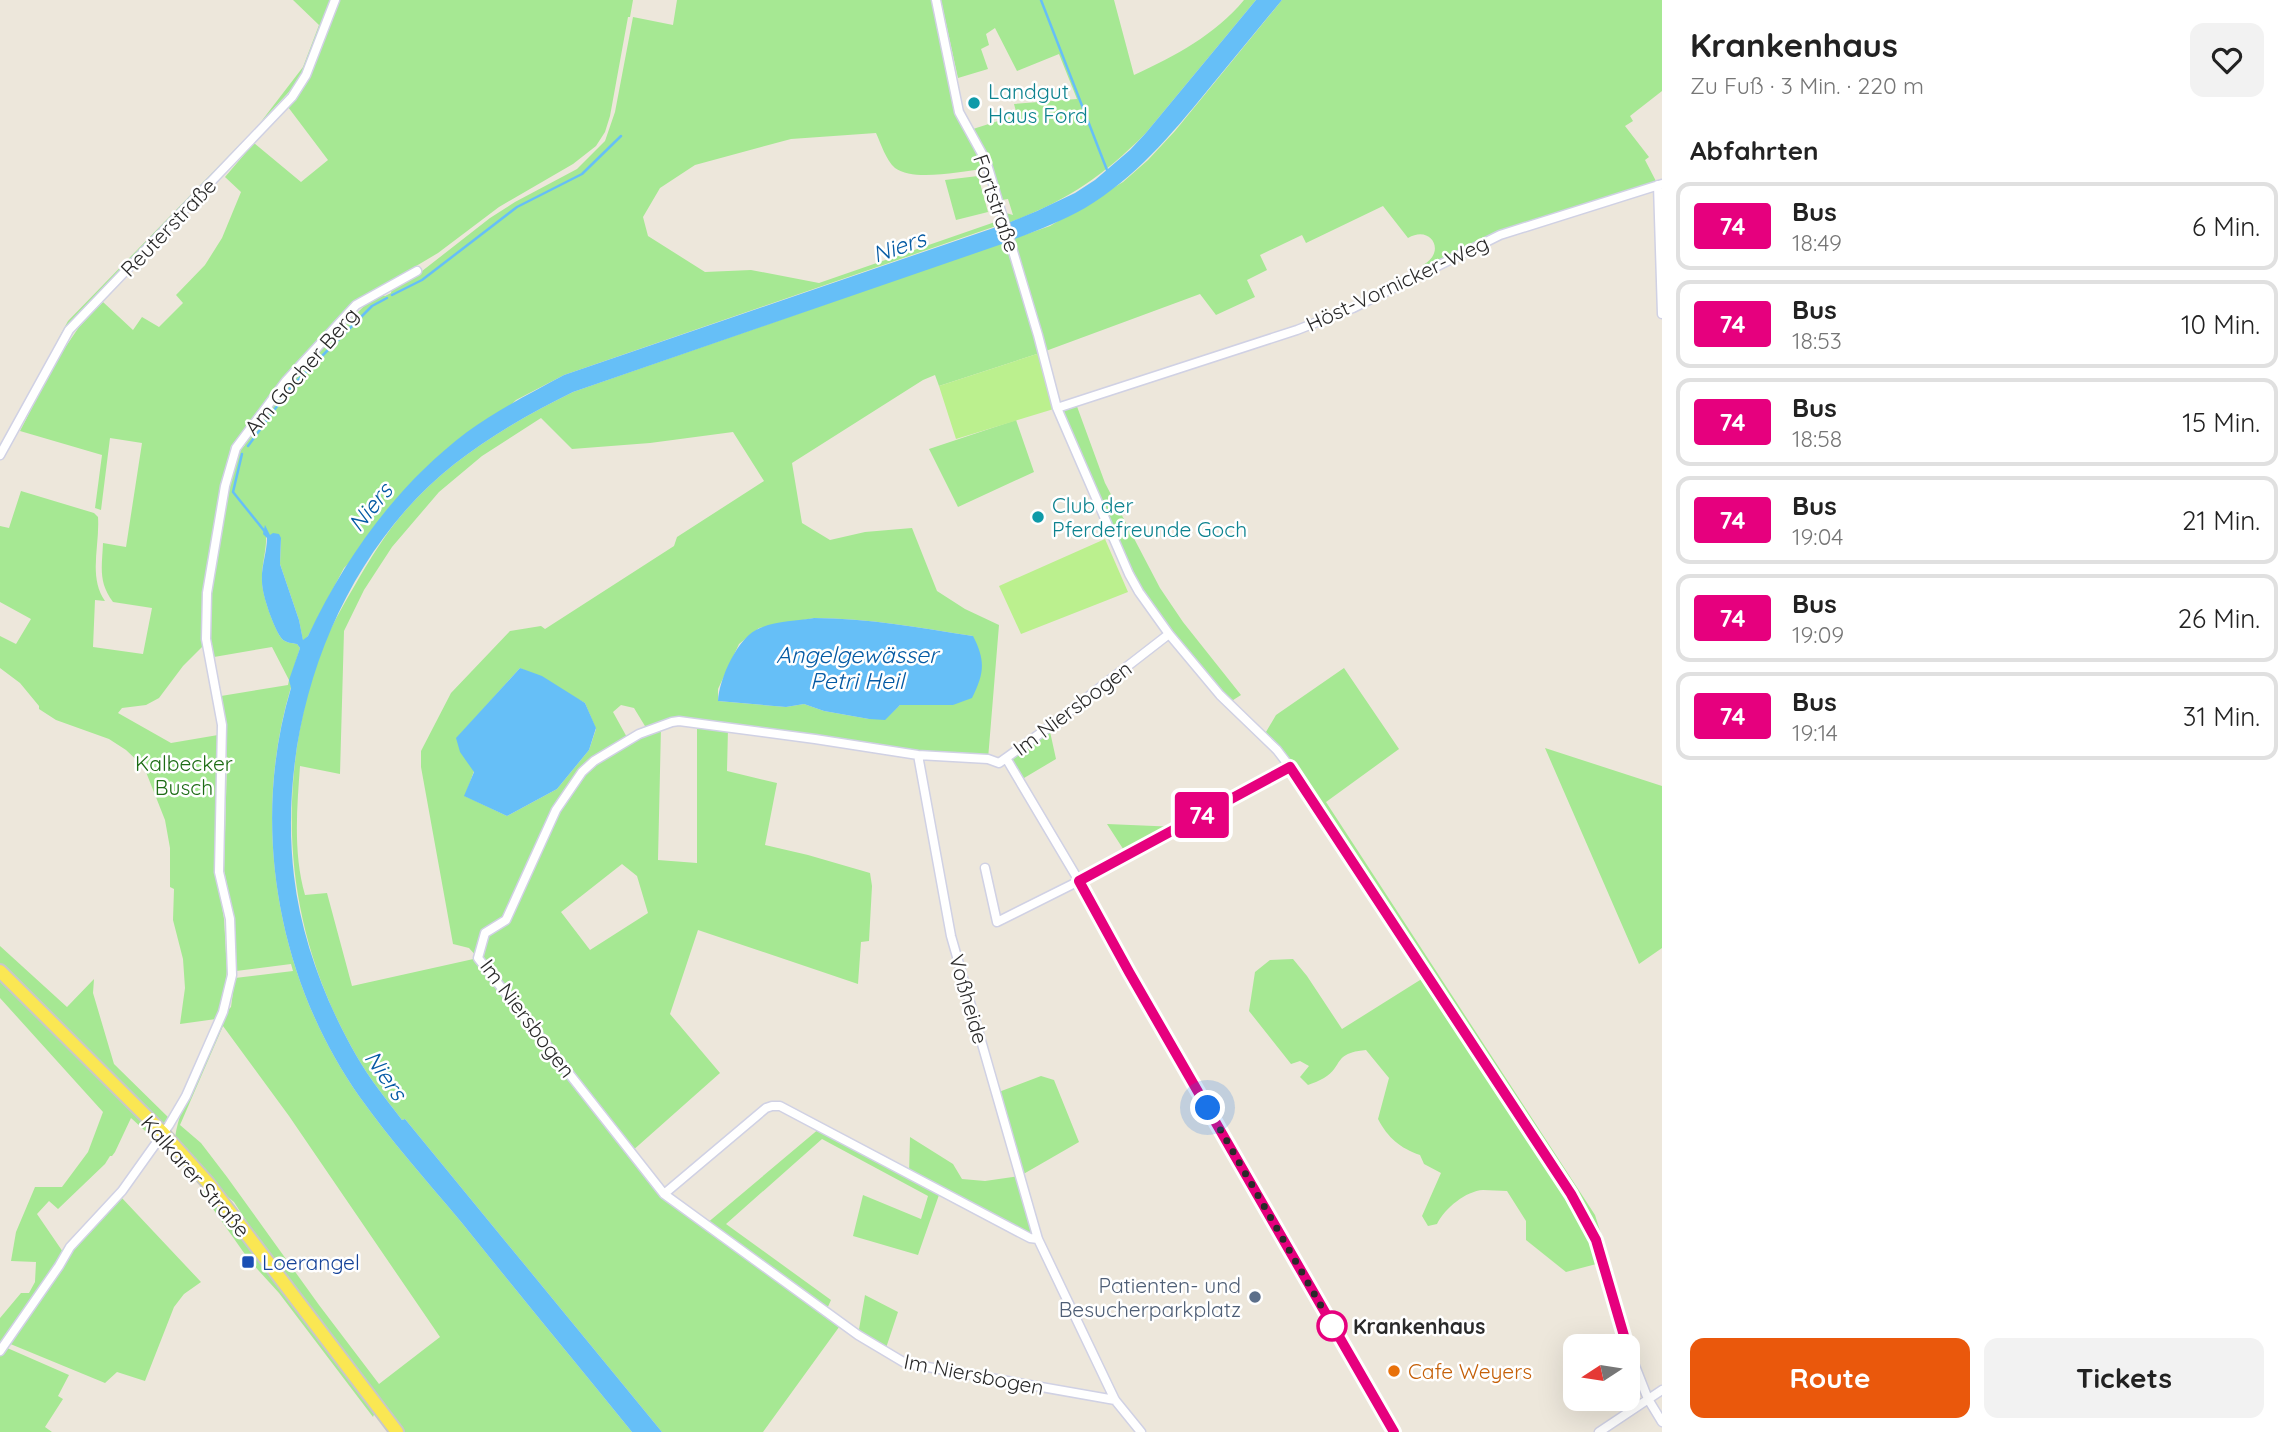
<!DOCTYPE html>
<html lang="de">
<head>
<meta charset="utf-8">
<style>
	:root { --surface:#fff; --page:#f2f2f2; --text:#222; --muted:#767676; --line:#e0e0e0; --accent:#ea580c }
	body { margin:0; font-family:Quicksand,sans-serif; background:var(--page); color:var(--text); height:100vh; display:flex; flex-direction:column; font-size:26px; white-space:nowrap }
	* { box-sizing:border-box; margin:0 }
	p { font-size:23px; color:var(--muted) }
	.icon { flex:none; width:38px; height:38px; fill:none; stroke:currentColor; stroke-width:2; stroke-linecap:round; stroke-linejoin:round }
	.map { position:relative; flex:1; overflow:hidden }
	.drawer { display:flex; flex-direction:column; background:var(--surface); width:630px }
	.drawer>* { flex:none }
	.badge { padding:0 14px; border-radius:5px; font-size:24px; line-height:46px }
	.needle { width:46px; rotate:258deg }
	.buttons { position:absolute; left:1563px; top:1334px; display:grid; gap:14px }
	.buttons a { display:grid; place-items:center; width:77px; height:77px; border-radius:14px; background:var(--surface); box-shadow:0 7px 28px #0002; font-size:35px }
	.you { position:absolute; width:35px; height:35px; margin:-18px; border:5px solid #fff; border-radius:50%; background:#1a73e8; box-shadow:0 0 0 10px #1a73e833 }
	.map>.badge { position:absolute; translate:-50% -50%; box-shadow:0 0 0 4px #fff }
	h2 { padding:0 28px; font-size:26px; line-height:63px }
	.round { display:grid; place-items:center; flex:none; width:74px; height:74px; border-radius:14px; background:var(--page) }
	.head { display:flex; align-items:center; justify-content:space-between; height:119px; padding:0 28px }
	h1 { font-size:33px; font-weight:700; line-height:52px }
	.cta { display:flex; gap:14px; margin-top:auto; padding:14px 28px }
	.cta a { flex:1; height:80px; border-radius:14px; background:var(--accent); color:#fff; font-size:28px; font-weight:700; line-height:80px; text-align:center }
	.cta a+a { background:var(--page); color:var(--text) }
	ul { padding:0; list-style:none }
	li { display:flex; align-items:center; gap:21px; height:88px; margin:0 14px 10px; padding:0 14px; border:4px solid var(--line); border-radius:14px }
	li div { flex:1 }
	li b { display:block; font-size:26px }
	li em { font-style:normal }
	li .badge { min-width:77px; font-weight:700; text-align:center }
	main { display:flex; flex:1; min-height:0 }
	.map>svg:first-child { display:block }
	.green { fill:#a6e893; fill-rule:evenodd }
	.pitch { fill:#bbf08e }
	.water { fill:#66bff7 }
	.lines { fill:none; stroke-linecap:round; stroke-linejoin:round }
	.stream { stroke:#66bff7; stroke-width:2.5 }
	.street-casing { stroke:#d0d1e4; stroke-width:11 }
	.primary-casing { stroke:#c8c8c8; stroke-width:16 }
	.street { stroke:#fff; stroke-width:8 }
	.primary { stroke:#fae753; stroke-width:12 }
	.line-casing { stroke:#fff; stroke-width:16 }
	.line { stroke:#e6007e; stroke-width:10 }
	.walk { stroke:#2a2a2a; stroke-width:7; stroke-dasharray:0 12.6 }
	.culture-dot { fill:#0f9aa8; stroke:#fff; stroke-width:2.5 }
	.transit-dot { fill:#1a4fb4; stroke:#fff; stroke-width:2.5 }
	.service-dot { fill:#5c6f8a; stroke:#fff; stroke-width:2.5 }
	.stop-dot { fill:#fff; stroke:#e6007e; stroke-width:3.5 }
	.food-dot { fill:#e8710a; stroke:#fff; stroke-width:2.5 }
	.labels { text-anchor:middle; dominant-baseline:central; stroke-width:5; stroke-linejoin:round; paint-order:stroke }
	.culture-label { font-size:21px; fill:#0d838f; stroke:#fff; text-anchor:start }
	.street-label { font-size:21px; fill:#2a2a2a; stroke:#fff }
	.park-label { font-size:21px; fill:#1d6c15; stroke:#fff }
	.transit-label { font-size:21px; fill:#164399; stroke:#fff; text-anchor:start }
	.service-label { font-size:21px; fill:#4e5e75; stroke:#fff; text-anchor:end }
	.stop-label { font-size:21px; font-weight:bold; fill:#2a2a2a; stroke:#fff; text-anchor:start }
	.food-label { font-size:21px; fill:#c56008; stroke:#fff; text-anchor:start }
	.water-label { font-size:23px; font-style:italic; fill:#045aa4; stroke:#fff }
</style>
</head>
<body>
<main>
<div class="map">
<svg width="1662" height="1432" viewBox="0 0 1662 1432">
	<rect width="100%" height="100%" fill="#ede7db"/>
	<!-- green -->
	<path class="green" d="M 293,0 L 332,0 L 300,80 L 260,123 L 303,67 L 319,25 Z
		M 340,0 L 633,0 L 630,17 L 628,17 L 610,116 L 605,132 L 596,146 L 573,164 L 499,207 L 438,253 L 354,303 L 284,380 L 231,446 L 221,490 L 203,595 L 202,636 L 204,645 L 183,666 L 159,698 L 146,705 L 122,708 L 118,713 L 171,743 L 218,735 L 216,871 L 224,919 L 227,971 L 222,1005 L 216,1019 L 180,1024 L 185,988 L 183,959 L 173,920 L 174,889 L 170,887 L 170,848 L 165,820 L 144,767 L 126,750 L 109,739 L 56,720 L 39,709 L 39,706 L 20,683 L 0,668 L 0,636 L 16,644 L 31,619 L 0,602 L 0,526 L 9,528 L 21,491 L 94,513 L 98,517 C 100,545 88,577 105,601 L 95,600 L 93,647 L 143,654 L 152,608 L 113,602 C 98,582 102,567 103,543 L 126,547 L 142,443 L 110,438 L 101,510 L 95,508 L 102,455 L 20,431 L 56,361 L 79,327 L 103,302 L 133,330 L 142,317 L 159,327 L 183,303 L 176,295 L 205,265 L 222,238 L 241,192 L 225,177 L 254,143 L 301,182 L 328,160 L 288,107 C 314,76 325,37 340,0 Z
		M 677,0 L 932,0 L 959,120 L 984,169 C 961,171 914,182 895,168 C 886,160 881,144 876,133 L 791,139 L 695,165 L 660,188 L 643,217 L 648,236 L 705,272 L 751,270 L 819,283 L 995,222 L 998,215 L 1002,224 L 564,375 L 516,400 L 344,568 L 308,636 L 303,641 L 299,620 L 280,564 L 281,538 L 270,536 L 265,527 C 269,546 261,562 262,582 C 262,594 274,629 282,639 C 286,643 292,643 297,644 L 300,648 L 290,680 L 291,687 C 250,824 277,979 359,1096 C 390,1140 427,1181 462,1223 C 518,1293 575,1362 632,1432 L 403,1432 L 258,1239 L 234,1202 L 220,1190 L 175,1138 C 181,1098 208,1050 225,1013 L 231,1007 L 235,978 L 293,971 L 291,964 L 236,971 L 234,919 L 224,870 L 227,762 L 226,731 L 221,696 L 288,685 L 289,680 L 272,647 L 214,657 L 210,636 L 210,590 L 227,491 L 237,453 L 245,445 L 244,441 L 288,383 L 369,301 L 379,294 L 385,296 L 391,293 L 392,286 L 417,275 L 490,218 L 515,202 L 577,169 L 605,141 L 615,112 L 633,17 L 673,25 ZM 223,1026 L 289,1116 L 440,1337 L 379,1384 L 319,1305 L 227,1177 L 201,1143 L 180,1125 Z
		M 941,0 L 1114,0 L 1134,75 C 1175,56 1215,35 1244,0 L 1256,0 L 1145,134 C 1101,178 1066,201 1008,223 L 1006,213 L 1013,215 L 1008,199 L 1002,200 L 993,170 L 973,129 L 1017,115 L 1014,104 L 1077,99 L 1059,54 L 1017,71 L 995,28 L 986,34 L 989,45 L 981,49 L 988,69 L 958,78 Z
		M 1282,0 L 1662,0 L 1662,91 L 1630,116 L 1633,121 L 1625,126 L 1649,157 L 1645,160 L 1658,185 L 1500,235 L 1427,271 L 1423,265 C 1447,252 1431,224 1408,238 L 1383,206 L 1306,243 L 1302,235 L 1260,255 L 1267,270 L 1247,280 L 1255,297 L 1216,315 L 1200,294 L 1043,352 L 939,386 L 935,375 L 923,380 L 792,463 L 802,523 L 830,540 L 865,532 L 912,528 L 937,591 L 965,609 L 999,625 L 988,759 L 918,755 L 728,728 L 727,771 L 777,783 L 765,845 L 808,855 L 870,873 L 872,886 L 869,941 L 861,942 L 858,984 L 698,930 L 670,1014 L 720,1073 L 631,1152 L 664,1194 L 706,1224 L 820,1128 L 909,1174 L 910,1137 L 953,1164 L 962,1179 L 985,1181 L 1020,1176 L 996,1093 L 1041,1076 L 1054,1080 L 1079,1142 L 1020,1176 L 1038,1239 L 940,1192 L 918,1255 L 853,1236 L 863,1195 L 921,1219 L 928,1196 L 822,1139 L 726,1224 L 831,1300 L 826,1311 L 842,1323 L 763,1432 L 662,1432 L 405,1119 L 402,1120 C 386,1099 369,1078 356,1055 C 285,932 274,796 317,661 C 326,635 341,609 355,585 C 370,559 385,534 405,511 C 450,459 512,422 573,392 L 1050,226 L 1123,182 L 1148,160 L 1175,131 ZM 541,418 L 572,449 L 650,443 L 733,432 L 764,481 L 677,537 L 674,546 L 545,629 L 541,626 L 510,631 L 451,693 L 421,751 L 421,767 L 453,944 L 469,948 L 478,958 L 352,986 L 327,893 L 305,895 C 293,853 297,808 300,766 L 340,774 L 344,631 L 364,590 L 392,547 L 439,492 L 482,456 ZM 814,618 C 868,618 920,628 973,636 L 953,705 L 900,705 L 885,719 L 869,719 L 824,711 L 804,704 L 786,707 L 718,701 L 718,689 L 739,644 L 759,628 ZM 520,668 L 585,703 L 596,729 L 589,750 L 557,789 L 507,816 L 465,796 L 474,771 L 457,738 ZM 621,705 L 634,708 L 648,731 L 629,741 L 613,712 ZM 679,721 L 697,724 L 697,863 L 658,860 L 661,727 ZM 622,864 L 637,876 L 648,913 L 590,950 L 561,912 Z
		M 245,139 L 229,160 L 73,321 L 57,341 L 68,321 Z
		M 978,176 L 988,212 L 956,220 L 945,180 Z
		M 1075,401 L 1105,483 L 1160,588 L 1183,622 L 1241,695 L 1227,704 L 1139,592 L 1057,408 Z
		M 1016,420 L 1034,472 L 958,507 L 929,449 Z
		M 1344,668 L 1399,749 L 1326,802 L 1595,1215 L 1609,1259 L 1604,1262 L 1566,1272 L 1526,1240 L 1526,1221 L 1507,1191 C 1499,1191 1491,1190 1483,1190 C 1466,1191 1445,1208 1437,1224 L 1428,1226 L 1422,1216 L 1441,1173 L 1424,1164 L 1420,1155 C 1400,1148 1388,1138 1378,1119 L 1389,1078 L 1366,1050 C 1332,1053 1344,1066 1324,1078 C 1319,1081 1313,1083 1308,1085 L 1300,1077 L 1309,1066 L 1300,1061 L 1291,1064 L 1249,1011 L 1255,972 L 1270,960 L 1293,959 L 1307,976 L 1342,1029 L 1428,975 L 1312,798 L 1263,737 L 1276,715 Z
		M 1049,727 L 1056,759 L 1019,781 L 1006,758 Z
		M 1545,748 L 1662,786 L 1662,948 L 1639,964 Z
		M 1107,824 L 1178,827 L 1127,855 Z
		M 0,946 L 67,1007 L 94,979 L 93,993 L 114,1064 L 171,1120 L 162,1125 L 0,964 Z
		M 0,978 L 155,1132 L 156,1135 L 154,1139 L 131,1118 L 115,1152 L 112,1156 L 110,1156 L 105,1164 L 58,1209 L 49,1201 L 37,1214 L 63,1252 L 57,1264 L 2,1344 L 0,1343 L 0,1318 L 21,1293 L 29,1293 L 35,1282 L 36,1262 L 11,1261 L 16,1232 L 35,1187 L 62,1187 L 88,1152 L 103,1112 L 0,998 Z
		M 162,1142 L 167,1144 C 190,1170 214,1195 233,1223 C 246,1243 255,1258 272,1275 L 375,1412 L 373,1417 L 279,1293 L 249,1260 L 206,1199 L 203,1194 L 204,1190 Z
		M 121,1197 L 201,1282 L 184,1294 L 174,1307 L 145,1381 L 117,1372 L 105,1383 L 8,1343 L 73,1247 Z
		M 865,1295 L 898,1312 L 885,1351 L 858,1335 Z
		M 5,1347 L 69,1375 L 58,1396 L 63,1399 L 45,1427 L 52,1432 L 0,1432 L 0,1354 Z"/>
	<!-- pitch -->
	<path class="pitch" d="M 1043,352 L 1057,408 L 956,439 L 939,386 Z
		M 1105,539 L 1128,592 L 1021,634 L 999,586 Z"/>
	<!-- water -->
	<path class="water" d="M 1256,0 L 1282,0 C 1257,30 1232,61 1207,91 C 1171,135 1135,178 1085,208 C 1059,223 1030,233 1002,244 L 573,392 C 512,422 450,459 405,511 C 320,608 279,748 294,876 C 301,937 325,1001 356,1055 C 369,1078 386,1099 402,1120 L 405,1119 L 662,1432 L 632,1432 C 575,1362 518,1293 462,1223 C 427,1181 390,1140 359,1096 C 277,979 250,824 291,688 L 289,680 L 300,648 L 297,644 C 292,643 286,643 282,639 C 274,629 262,595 262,582 C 261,566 267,553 267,538 L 263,534 L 265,525 L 270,535 L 273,533 L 279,534 L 281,538 L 280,564 L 299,620 L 303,640 L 308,636 C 346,556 396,486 467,432 C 497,410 531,393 564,375 L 1008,223 L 1037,211 L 1075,193 L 1095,180 L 1130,150 L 1145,134 Z
		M 814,618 C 868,618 920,628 973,636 C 986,661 984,674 972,698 L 953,705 L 900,705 L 885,720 L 869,719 L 824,711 L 804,704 L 786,707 L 718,701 C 719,679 738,636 760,628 C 776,621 797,621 814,618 Z
		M 520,668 L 542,676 L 585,703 L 596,728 L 589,750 L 557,789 L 507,816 L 464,796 L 474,772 L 460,752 L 456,738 Z"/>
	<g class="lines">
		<!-- stream -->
		<path class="stream" d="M 1041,0 L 1107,170
			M 392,295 L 422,280 L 517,207 L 582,174 L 621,136
			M 248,446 L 291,387 L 372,306 L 387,298
			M 242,454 L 233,492 L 266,533"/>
		<defs>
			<path id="street" d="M 936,0 L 959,112 L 986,161 L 1038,335 L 1057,408 L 1129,574 L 1139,592 L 1169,634 L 1220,695 L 1277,750 L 1290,767 L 1571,1194 L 1596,1240 L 1627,1346
				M 1658,185 L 1662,314
				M 1057,408 L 1297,330 L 1353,308 L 1500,235 L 1662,184
				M 0,455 L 69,330 L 292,97 L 306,75 L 335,0
				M 918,755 L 951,936 L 1038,1239 L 1115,1400 L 1141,1432
				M 1006,758 L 1079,881 L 1116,950 L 1394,1432
				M 985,868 L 997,922 L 1079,881 L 1290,767
				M 664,1194 L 766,1108 L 772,1106 L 780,1106 L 1030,1238 L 1038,1239
				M 1628,1348 L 1648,1399 L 1662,1422
				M 0,1351 L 59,1266 L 70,1247 L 122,1191 L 169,1125 L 186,1096 L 223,1012 L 232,975 L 230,919 L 219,872 L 222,725 L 206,639 L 207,593 L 225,486 L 236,448 L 286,381 L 356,305 L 417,271
				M 1115,1400 L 905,1363 L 858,1335 L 664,1194 L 478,958 L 485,933 L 506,920 L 556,810 L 582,772 L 594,761 L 639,734 L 672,722 L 679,721 L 815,739 L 918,755 L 988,759 L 999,763 L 1049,727 L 1169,634
				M 1599,1432 L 1662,1390"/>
			<path id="primary" d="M 0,971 L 163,1133 L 208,1183 L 397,1432"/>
		</defs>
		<!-- street casing -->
		<use href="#street" class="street-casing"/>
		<!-- primary casing -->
		<use href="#primary" class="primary-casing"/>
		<!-- street -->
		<use href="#street" class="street"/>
		<!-- primary -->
		<use href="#primary" class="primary"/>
	</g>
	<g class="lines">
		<defs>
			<path id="line" d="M 1394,1432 L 1129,972 L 1079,881 L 1290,767 L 1571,1194 L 1596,1240 L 1627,1346"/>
		</defs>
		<!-- line casing -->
		<use href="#line" class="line-casing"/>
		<!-- line -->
		<use href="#line" class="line"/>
		<!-- walk -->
		<path class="walk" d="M 1208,1108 L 1336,1332 L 1332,1326"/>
	</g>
	<!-- markers -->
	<g class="culture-dot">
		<circle cx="974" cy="103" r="7"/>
		<circle cx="1038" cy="517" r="7"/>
	</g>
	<rect class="transit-dot" x="241" y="1255" width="14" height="14" rx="3.5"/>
	<circle class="service-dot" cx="1255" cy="1297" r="7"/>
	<circle class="stop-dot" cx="1332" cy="1326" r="14"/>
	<circle class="food-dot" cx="1394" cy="1371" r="7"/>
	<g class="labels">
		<!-- culture labels -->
		<g class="culture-label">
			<text x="988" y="91">Landgut<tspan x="988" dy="24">Haus Ford</tspan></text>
			<text x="1052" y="505">Club der<tspan x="1052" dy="24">Pferdefreunde Goch</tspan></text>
		</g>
		<!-- street labels -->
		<g class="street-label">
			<text transform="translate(997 203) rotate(71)">Fortstraße</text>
			<text transform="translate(168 227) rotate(-46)">Reuterstraße</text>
			<text transform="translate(1397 283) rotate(-25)">Höst-Vornicker-Weg</text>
			<text transform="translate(301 371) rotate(-49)">Am Gocher Berg</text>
			<text transform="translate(1072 708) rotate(-37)">Im Niersbogen</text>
			<text transform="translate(969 999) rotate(74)">Voßheide</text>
			<text transform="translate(528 1018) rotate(53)">Im Niersbogen</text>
			<text transform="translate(196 1176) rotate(49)">Kalkarer Straße</text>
			<text transform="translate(974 1374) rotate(11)">Im Niersbogen</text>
		</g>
		<!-- park labels -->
		<g class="park-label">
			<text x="184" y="763">Kalbecker<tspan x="184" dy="24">Busch</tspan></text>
		</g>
		<!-- transit labels -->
		<g class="transit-label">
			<text x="262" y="1262">Loerangel</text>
		</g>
		<!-- service labels -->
		<g class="service-label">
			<text x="1241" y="1285">Patienten- und<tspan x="1241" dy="24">Besucherparkplatz</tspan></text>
		</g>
		<!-- stop labels -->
		<g class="stop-label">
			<text x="1353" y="1326">Krankenhaus</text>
		</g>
		<!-- food labels -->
		<g class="food-label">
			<text x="1408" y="1371">Cafe Weyers</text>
		</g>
		<!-- water labels -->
		<g class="water-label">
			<text transform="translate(899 246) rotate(-19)">Niers</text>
			<text transform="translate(370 507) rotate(-51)">Niers</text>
			<text x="857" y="654">Angelgewässer<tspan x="857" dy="26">Petri Heil</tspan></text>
			<text transform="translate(386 1075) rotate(55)">Niers</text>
		</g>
	</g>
</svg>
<div class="buttons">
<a><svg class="needle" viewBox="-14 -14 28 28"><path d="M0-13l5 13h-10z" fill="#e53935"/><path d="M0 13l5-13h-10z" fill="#767676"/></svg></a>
</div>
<div class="you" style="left:1208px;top:1108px"></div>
<b class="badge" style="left:1202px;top:815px;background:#e6007e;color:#fff">74</b>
</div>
<section class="drawer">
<div class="head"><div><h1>Krankenhaus</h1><p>Zu Fuß · 3 Min. · 220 m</p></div><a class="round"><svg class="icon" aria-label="heart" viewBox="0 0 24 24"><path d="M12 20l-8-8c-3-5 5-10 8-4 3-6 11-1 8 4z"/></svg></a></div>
<h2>Abfahrten</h2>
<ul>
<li><span class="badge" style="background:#e6007e;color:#fff">74</span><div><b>Bus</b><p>18:49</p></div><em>6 Min.</em></li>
<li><span class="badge" style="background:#e6007e;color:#fff">74</span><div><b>Bus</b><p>18:53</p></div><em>10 Min.</em></li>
<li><span class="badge" style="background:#e6007e;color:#fff">74</span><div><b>Bus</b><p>18:58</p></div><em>15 Min.</em></li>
<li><span class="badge" style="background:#e6007e;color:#fff">74</span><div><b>Bus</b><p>19:04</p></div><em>21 Min.</em></li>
<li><span class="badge" style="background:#e6007e;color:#fff">74</span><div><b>Bus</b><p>19:09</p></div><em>26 Min.</em></li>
<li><span class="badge" style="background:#e6007e;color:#fff">74</span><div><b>Bus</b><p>19:14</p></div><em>31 Min.</em></li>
</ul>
<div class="cta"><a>Route</a><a>Tickets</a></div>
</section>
</main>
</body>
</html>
